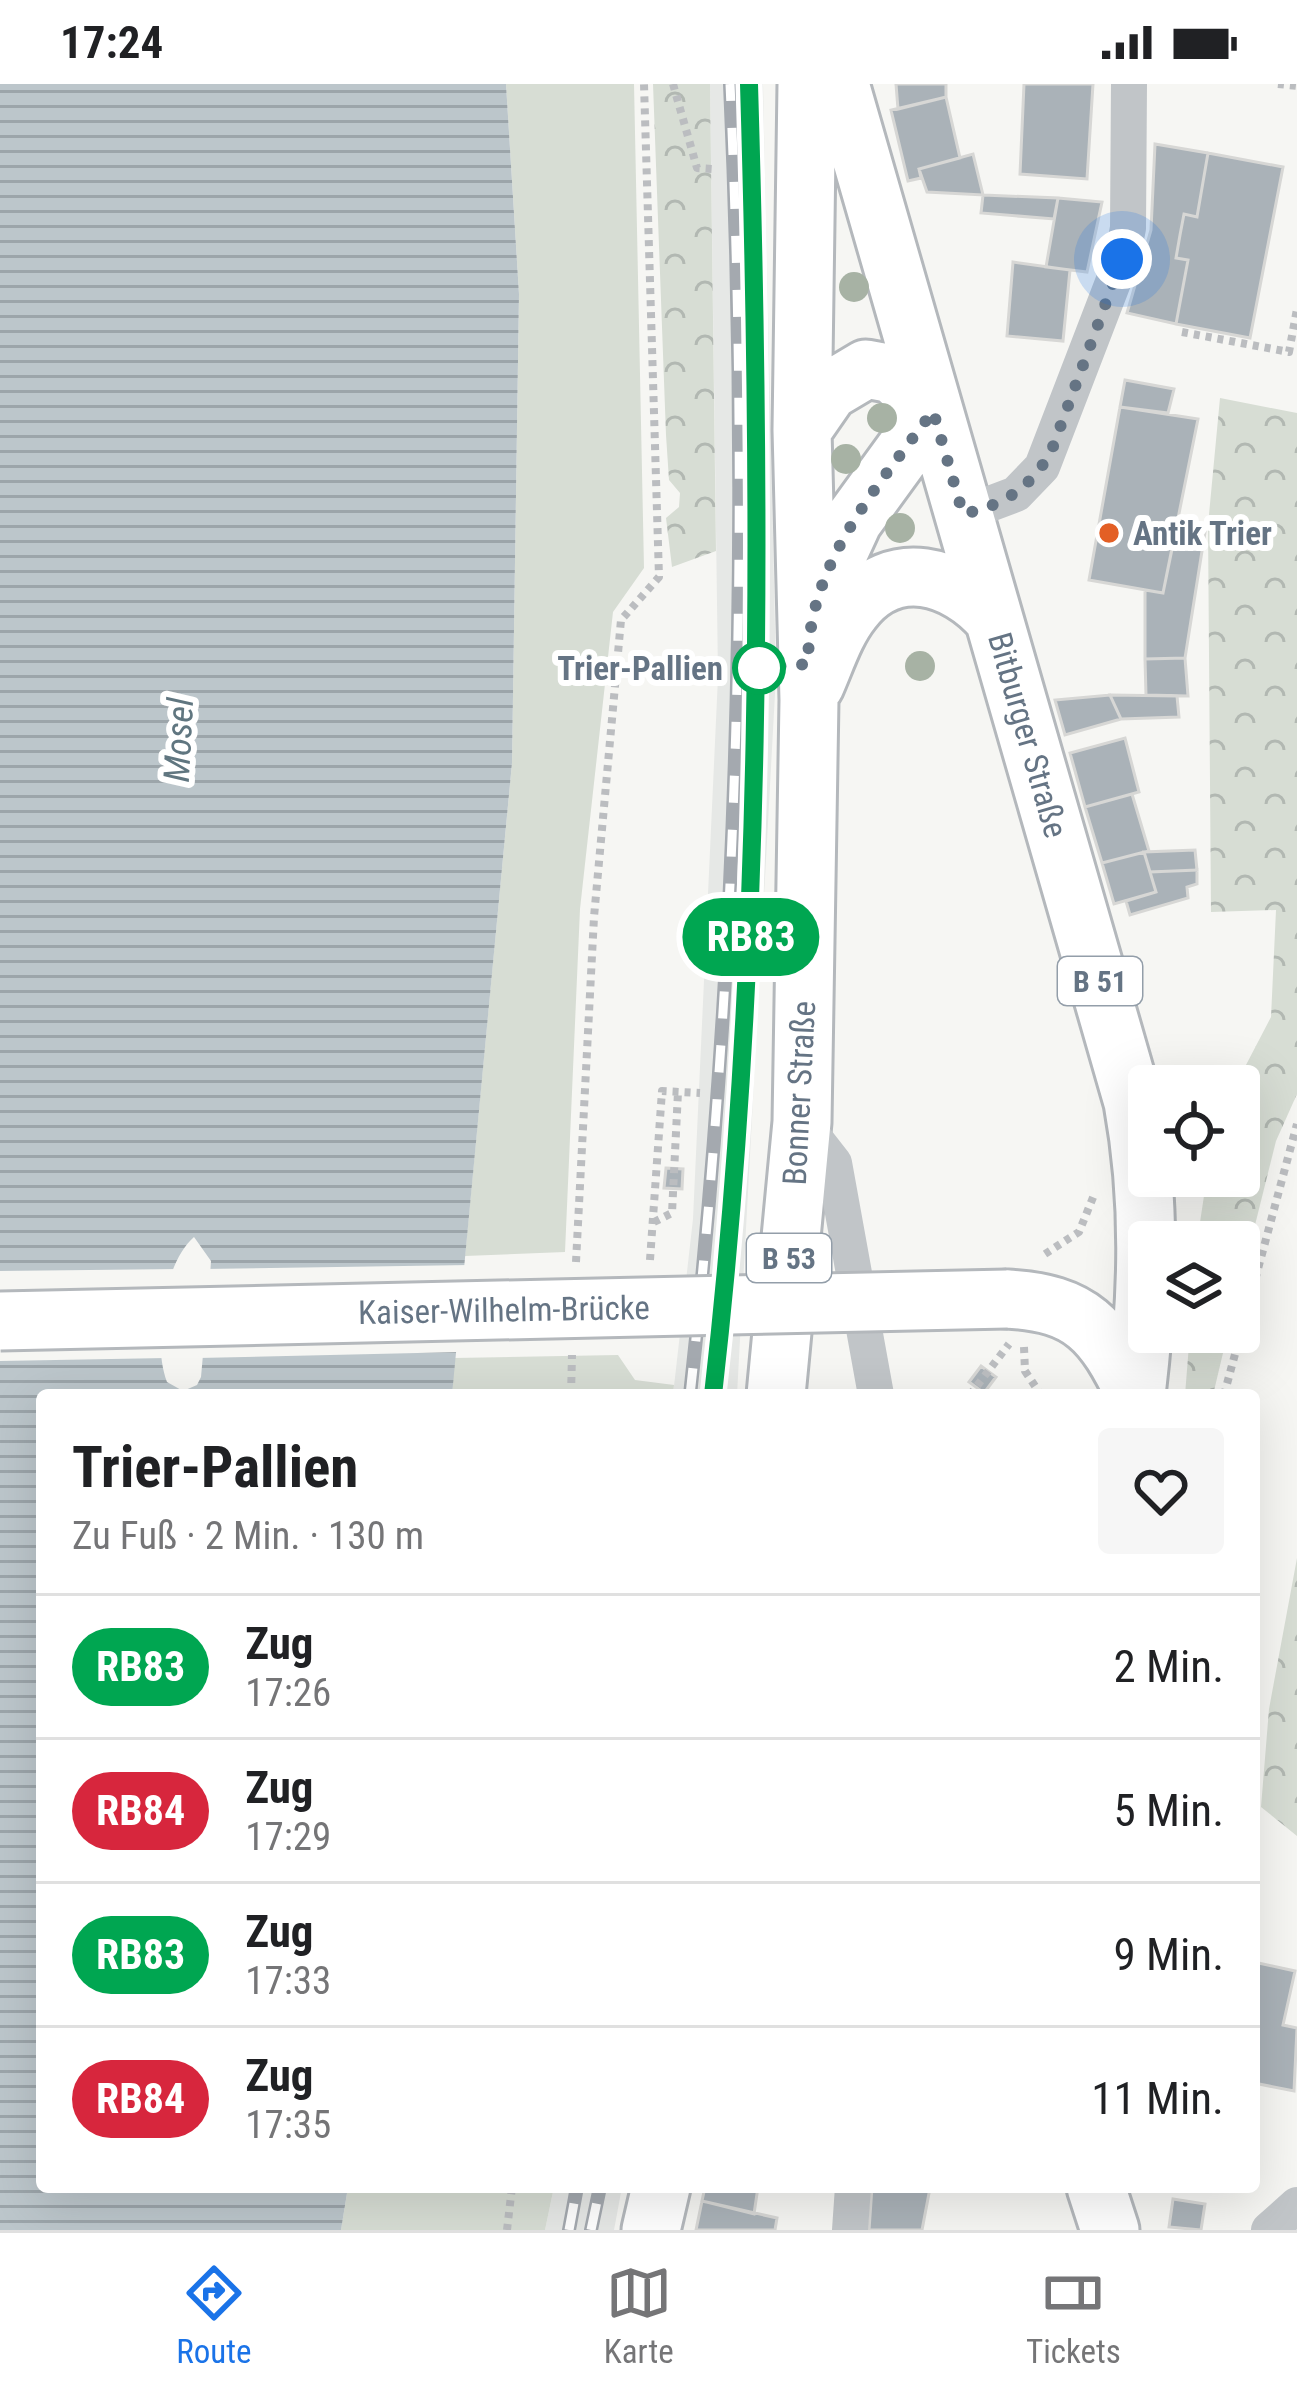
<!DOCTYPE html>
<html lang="de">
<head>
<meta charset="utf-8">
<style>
	:root { --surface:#fff; --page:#f6f6f6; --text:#202124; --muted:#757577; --line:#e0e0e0; --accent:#1a73e8 }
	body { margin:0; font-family:"Roboto Condensed",sans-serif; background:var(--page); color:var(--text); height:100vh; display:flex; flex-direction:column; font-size:45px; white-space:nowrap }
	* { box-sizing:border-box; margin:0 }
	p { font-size:39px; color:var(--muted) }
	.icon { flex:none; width:66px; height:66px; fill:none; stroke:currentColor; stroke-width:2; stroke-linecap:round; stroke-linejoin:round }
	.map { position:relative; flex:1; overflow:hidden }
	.sheet { position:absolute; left:36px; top:1305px; width:1224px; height:804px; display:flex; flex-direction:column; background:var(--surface); border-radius:12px; box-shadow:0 12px 48px #0002 }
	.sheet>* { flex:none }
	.badge { padding:0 24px; border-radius:39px; font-size:42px; line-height:78px }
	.fabs { position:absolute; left:1128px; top:981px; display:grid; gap:24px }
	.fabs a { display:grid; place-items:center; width:132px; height:132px; border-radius:12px; background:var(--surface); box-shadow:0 12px 48px #0002; font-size:60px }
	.you { position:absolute; width:60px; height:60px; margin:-30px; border:9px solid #fff; border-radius:50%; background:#1a73e8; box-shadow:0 0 0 18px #1a73e833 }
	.map>.badge { position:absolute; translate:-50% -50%; box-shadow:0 0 0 6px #fff }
	.round { display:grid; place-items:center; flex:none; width:126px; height:126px; border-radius:12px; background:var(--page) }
	.headline { display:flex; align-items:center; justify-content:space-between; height:204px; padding:0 36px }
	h1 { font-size:57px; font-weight:700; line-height:90px }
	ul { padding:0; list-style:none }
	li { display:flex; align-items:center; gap:36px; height:144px; padding:0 36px; border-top:3px solid var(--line) }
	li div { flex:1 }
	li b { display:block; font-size:45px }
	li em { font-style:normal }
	li .badge { min-width:132px; font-weight:700; text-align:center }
	.status { display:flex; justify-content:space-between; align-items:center; height:84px; padding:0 60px; background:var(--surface); direction:ltr }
	.status svg { height:33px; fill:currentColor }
	.menu { display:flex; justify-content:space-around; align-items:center; height:168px; border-top:3px solid var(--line); background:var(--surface); font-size:33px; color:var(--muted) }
	.menu a { display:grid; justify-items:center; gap:6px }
	.menu .current { color:var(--accent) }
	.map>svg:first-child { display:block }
	.built { fill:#e6e8e6 }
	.green { fill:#d7ddd4 }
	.forest { fill:url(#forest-crowns) }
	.water { fill:url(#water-rules); fill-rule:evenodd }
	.pier { fill:#f6f6f3 }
	.building { fill:#aab2b8; stroke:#d7d7d5; stroke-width:3 }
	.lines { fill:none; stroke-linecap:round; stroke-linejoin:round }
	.primary-casing { stroke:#b4b8bc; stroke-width:63 }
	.path { stroke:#bbbdc0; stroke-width:8; stroke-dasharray:6 6; stroke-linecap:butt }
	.minor { stroke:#c1c5c8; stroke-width:36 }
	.primary { stroke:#fff; stroke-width:57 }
	.rail-casing { stroke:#a4a9af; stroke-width:14 }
	.rail { stroke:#fff; stroke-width:9; stroke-dasharray:27; stroke-linecap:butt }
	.primary-bridge-casing { stroke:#b4b8bc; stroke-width:63; stroke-linecap:butt }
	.primary-bridge { stroke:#fff; stroke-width:57 }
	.tree { fill:#a7b2a4 }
	.line-casing { stroke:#fff; stroke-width:27 }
	.line { stroke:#00a651; stroke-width:18 }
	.walk { stroke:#657484; stroke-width:12; stroke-dasharray:0 21.6 }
	.poi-dot { fill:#e35f25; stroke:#fff; stroke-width:4.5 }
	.stop-dot { fill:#fff; stroke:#00a651; stroke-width:6 }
	.labels { text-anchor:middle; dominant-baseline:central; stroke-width:12; stroke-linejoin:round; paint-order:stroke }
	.shield { fill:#fff; stroke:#939ea9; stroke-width:3 }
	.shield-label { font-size:30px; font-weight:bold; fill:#657484 }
	.poi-label { font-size:33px; font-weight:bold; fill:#657484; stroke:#fff; text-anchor:start }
	.stop-label { font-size:33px; font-weight:bold; fill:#657484; stroke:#fff; text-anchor:end }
	.street-label { font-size:33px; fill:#657484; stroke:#fff }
	.water-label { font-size:36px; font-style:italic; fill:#607680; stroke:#fff }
</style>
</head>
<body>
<div class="status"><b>17:24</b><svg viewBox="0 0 49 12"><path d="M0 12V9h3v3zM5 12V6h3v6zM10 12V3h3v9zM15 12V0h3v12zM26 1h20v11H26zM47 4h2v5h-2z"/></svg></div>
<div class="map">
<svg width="1297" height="2146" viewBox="0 0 1297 2146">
	<defs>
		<pattern id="forest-crowns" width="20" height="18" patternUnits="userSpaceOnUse" patternTransform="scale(3)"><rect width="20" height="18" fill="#d7ddd4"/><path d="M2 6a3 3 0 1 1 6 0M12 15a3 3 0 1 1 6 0" fill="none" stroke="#b2b8b2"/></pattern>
		<pattern id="water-rules" width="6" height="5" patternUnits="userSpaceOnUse" patternTransform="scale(3)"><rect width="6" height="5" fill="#bcc6cb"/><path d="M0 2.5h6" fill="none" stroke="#9ca5aa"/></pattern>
	</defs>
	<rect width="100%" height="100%" fill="#f6f6f3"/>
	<!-- built -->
	<path class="built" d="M 710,0 L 763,0 L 776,591 L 737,1311 L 673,1311 L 693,1135 L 718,593 Z
		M 554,2103 L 622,2103 L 614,2146 L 545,2146 Z"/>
	<!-- green -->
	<path class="green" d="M 506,0 L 634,0 L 644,484 L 613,528 L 580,825 L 565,1168 L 465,1172 L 512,679 L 519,210 Z
		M 618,1271 L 635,1296 L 674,1301 L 673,1311 L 452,1311 L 454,1274 Z
		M 348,2103 L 554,2103 L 545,2146 L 341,2146 Z"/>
	<!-- forest -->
	<path class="forest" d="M 653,0 L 710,0 L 716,467 L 672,483 L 666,434 L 679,423 L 680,409 L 669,396 L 666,351 Z
		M 1220,314 L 1297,329 L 1297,1010 L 1276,1057 L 1239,1205 L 1239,1158 L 1197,1158 L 1207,1092 L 1239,1092 L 1235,1002 L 1271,933 L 1276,826 L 1211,828 L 1208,441 Z
		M 1190,1248 L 1228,1248 L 1213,1311 L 1185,1311 Z
		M 1297,1474 L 1297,1752 L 1261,1723 L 1269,1625 Z"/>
	<!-- water -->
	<path class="water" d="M 0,0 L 506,0 L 519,210 L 512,679 L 452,1311 L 42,1311 L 42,2103 L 348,2103 L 341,2146 L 0,2146 ZM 194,1153 L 211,1177 L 210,1192 L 201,1293 L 197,1301 L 183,1307 L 167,1298 C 152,1259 163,1180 194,1153 Z"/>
	<!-- pier -->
	<path class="pier" d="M 470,1181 L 461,1268 L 198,1274 L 204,1185 Z
		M 179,1185 L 167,1274 L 0,1277 L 0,1187 Z"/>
	<!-- building -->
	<path class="building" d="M 896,0 L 946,0 L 946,13 L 898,25 Z
		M 1024,0 L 1093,0 L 1087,95 L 1020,90 Z
		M 946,13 L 960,74 L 919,85 L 921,94 L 908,97 L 891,26 Z
		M 1155,60 L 1208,69 L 1197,133 L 1184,130 L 1180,151 L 1176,174 L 1188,176 L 1176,240 L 1127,229 L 1151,146 Z
		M 1208,69 L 1283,83 L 1250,254 L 1176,240 L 1188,176 L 1176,174 L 1180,151 L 1184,130 L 1197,133 Z
		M 973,70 L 983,111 L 927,108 L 919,85 Z
		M 983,111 L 1058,114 L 1054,135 L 981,129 Z
		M 1058,114 L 1102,118 L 1087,188 L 1046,183 Z
		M 1013,178 L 1070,186 L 1063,257 L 1007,252 Z
		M 1125,296 L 1174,305 L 1168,329 L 1120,323 Z
		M 1120,323 L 1198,335 L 1163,509 L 1089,496 Z
		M 1178,436 L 1206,442 L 1185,574 L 1145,575 L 1145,506 L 1163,509 Z
		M 1185,574 L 1188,612 L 1146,611 L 1145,575 Z
		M 1110,611 L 1121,635 L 1065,651 L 1055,616 Z
		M 1110,611 L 1177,612 L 1179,633 L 1121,635 Z
		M 1125,654 L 1139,708 L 1085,723 L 1070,669 Z
		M 1132,710 L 1149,767 L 1102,779 L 1085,723 Z
		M 1195,766 L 1197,786 L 1150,788 L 1144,768 Z
		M 1144,768 L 1156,808 L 1114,820 L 1102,779 Z
		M 1197,786 L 1197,800 L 1187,803 L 1188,814 L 1130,831 L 1126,817 L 1156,808 L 1150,788 Z
		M 666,1084 L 683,1085 L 682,1105 L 664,1104 Z
		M 981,1282 L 996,1293 L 984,1309 L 969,1298 Z
		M 1254,1878 L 1295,1887 L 1283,1941 L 1297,1944 L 1294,2007 L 1254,1999 Z
		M 705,2103 L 758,2103 L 754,2130 L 702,2117 Z
		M 872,2103 L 930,2104 L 922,2146 L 869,2146 Z
		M 1173,2115 L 1205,2120 L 1201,2146 L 1169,2143 Z
		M 702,2117 L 777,2134 L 775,2146 L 696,2146 Z"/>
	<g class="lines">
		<defs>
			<path id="primary" d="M 840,0 L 1133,1018 C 1151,1117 1148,1211 1136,1311
				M 802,346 L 829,307 L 866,285 L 893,290 L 933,327
				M 814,522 L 853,437 L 933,327
				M 815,601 C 826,576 835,547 852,526 C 893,472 956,491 994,535
				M 1007,1215 C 1082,1219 1104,1246 1135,1311
				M 776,1311 L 802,1038 L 809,616 L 802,346 L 807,0
				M 1096,2103 L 1110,2146
				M 651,2146 L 661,2103"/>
		</defs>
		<!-- primary casing -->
		<use href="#primary" class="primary-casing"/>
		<!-- path -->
		<path class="path" d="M 673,0 L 697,84 L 712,85
			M 1278,0 L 1297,2
			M 1182,248 L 1289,268 L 1297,225
			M 654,1138 L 672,1129 L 678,1008
			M 1045,1170 L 1079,1148 L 1094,1111
			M 650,1176 L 662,1007 L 700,1009
			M 576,1178 L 594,833 L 621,536 L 659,493 L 644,0
			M 1024,1263 L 1025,1287 L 1041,1311
			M 571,1311 L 572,1271
			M 970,1311 L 1009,1260
			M 1224,1311 L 1297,1040
			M 507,2146 L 512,2103"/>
		<!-- minor -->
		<path class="minor" d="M 963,430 L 1016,410 L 1042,383 L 1122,175 L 1128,144 L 1129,0
			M 802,1038 L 834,1079 L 876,1311
			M 850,2146 L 853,2103
			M 1269,2146 L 1297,2121"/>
		<!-- primary -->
		<use href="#primary" class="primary"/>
		<defs>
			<path id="rail" d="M 690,1311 C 738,876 750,437 730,0
				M 713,1311 C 763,875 762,438 750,0
				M 569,2146 L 577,2103
				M 591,2146 L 600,2103"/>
		</defs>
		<!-- rail casing -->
		<use href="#rail" class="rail-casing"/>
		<!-- rail -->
		<use href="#rail" class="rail"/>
		<defs>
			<path id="primary-bridge" d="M 0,1237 L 1007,1215"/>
		</defs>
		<!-- primary-bridge casing -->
		<use href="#primary-bridge" class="primary-bridge-casing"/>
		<!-- primary-bridge -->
		<use href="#primary-bridge" class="primary-bridge"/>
	</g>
	<!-- trees -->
	<g class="tree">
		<circle cx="854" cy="203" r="15"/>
		<circle cx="882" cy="334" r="15"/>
		<circle cx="846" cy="375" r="15"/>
		<circle cx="900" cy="444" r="15"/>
		<circle cx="920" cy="582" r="15"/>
	</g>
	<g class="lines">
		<defs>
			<path id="line" d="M 713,1311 C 763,875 762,438 749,0"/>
		</defs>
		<!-- line casing -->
		<use href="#line" class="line-casing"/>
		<!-- line -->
		<use href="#line" class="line"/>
		<!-- walk -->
		<path class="walk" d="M 759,584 L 808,580 C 808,479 876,405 933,327 L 963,430 C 1004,421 1030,404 1051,368 L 1122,175"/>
	</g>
	<!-- markers -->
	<circle class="poi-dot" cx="1109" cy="449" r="12"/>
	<circle class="stop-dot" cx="759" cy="584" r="24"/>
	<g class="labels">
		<!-- shield labels -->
		<g class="shield">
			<rect x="1058" y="873" width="84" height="48" rx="9"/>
			<rect x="747" y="1150" width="84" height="48" rx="9"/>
		</g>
		<g class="shield-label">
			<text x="1100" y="897">B 51</text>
			<text x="789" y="1174">B 53</text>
		</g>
		<!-- poi labels -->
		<g class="poi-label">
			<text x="1133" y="449">Antik Trier</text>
		</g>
		<!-- stop labels -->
		<g class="stop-label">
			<text x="723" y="584">Trier-Pallien</text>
		</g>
		<!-- street labels -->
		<g class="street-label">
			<text transform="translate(1028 651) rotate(74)">Bitburger Straße</text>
			<text transform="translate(799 1009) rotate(-87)">Bonner Straße</text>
			<text transform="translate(504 1226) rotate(-1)">Kaiser-Wilhelm-Brücke</text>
		</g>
		<!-- water labels -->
		<g class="water-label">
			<text transform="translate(179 656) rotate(-87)">Mosel</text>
		</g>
	</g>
</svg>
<div class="fabs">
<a><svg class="icon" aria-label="locate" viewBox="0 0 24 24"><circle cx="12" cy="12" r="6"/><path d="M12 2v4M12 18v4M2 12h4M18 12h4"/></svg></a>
<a><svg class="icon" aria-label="layers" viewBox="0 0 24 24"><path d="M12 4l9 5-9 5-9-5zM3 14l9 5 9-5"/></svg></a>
</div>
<div class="you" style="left:1122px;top:175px"></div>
<b class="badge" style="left:751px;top:853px;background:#00a651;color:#fff">RB83</b>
<section class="sheet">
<div class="headline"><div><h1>Trier-Pallien</h1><p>Zu Fuß · 2 Min. · 130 m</p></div><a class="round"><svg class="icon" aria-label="heart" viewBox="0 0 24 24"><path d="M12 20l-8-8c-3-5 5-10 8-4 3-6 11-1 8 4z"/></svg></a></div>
<ul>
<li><span class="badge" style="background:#00a651;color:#fff">RB83</span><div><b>Zug</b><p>17:26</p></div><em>2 Min.</em></li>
<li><span class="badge" style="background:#d7263d;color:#fff">RB84</span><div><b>Zug</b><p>17:29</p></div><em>5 Min.</em></li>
<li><span class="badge" style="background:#00a651;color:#fff">RB83</span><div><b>Zug</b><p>17:33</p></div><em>9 Min.</em></li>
<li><span class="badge" style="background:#d7263d;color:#fff">RB84</span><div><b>Zug</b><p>17:35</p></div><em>11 Min.</em></li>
</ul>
</section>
</div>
<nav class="menu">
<a class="current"><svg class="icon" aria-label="directions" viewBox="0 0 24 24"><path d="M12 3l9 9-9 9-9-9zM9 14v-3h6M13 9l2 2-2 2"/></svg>Route</a>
<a><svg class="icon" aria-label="map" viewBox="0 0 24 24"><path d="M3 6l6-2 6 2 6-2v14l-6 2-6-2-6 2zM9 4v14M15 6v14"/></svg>Karte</a>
<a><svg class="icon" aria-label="tickets" viewBox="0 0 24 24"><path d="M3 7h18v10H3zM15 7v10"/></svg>Tickets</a>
</nav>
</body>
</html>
